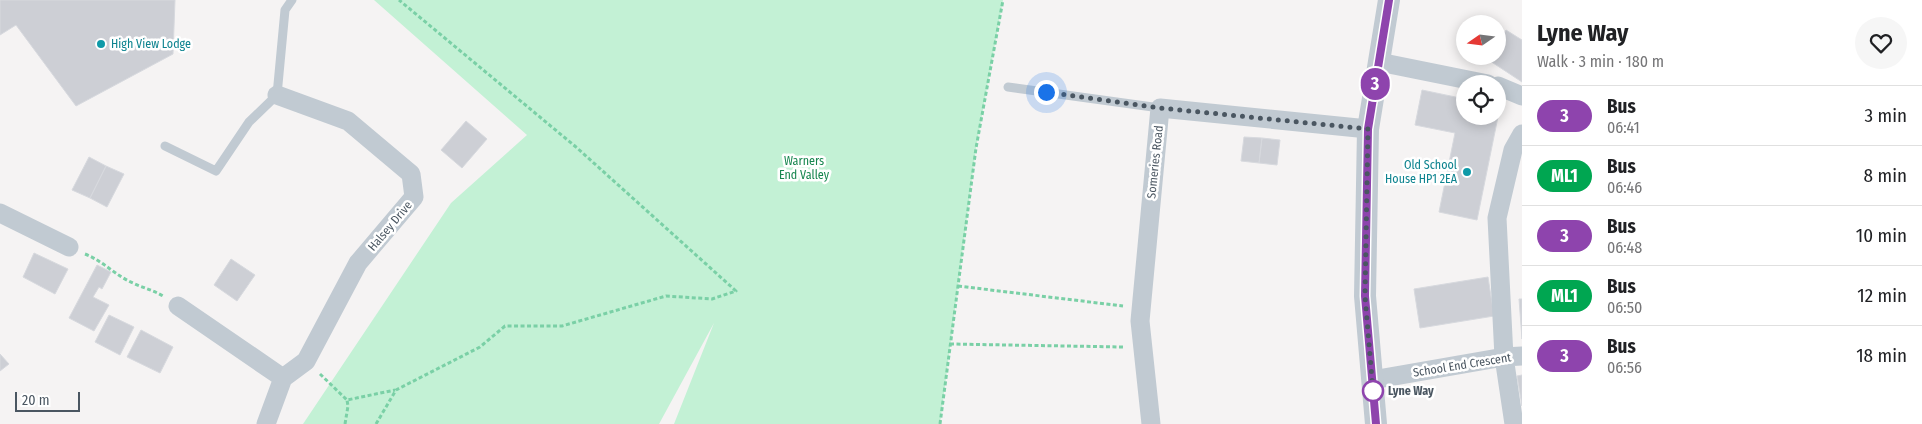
<!DOCTYPE html>
<html lang="en">
<head>
<meta charset="utf-8">
<style>
	:root { --surface:#fff; --page:#f6f6f6; --text:#202124; --muted:#757577; --line:#e0e0e0 }
	body { margin:0; font-family:"Fira Sans Condensed",sans-serif; background:var(--page); color:var(--text); height:100vh; display:flex; flex-direction:column; font-size:19px; white-space:nowrap }
	* { box-sizing:border-box; margin:0 }
	p { font-size:16px; color:var(--muted) }
	.icon { flex:none; width:28px; height:28px; fill:none; stroke:currentColor; stroke-width:2; stroke-linecap:round; stroke-linejoin:round }
	.map { position:relative; flex:1; overflow:hidden }
	.panel { display:flex; flex-direction:column; background:var(--surface); width:400px }
	.panel>* { flex:none }
	.badge { padding:0 10px; border-radius:16px; font-size:18px; line-height:32px }
	.needle { width:32px; rotate:256deg }
	.tools { position:absolute; left:1456px; top:15px; display:grid; gap:10px }
	.tools a { display:grid; place-items:center; width:50px; height:50px; border-radius:50%; background:var(--surface); box-shadow:0 2px 12px #0003; font-size:25px }
	.scale { position:absolute; left:15px; bottom:12px; width:65px; box-sizing:border-box; padding-left:5px; border:2px solid #4a5661; border-top:0; font-size:14px; line-height:18px; white-space:nowrap; color:#4a5661; -webkit-text-stroke:4px #fff; paint-order:stroke }
	.you { position:absolute; width:25px; height:25px; margin:-12px; border:4px solid #fff; border-radius:50%; background:#1a73e8; box-shadow:0 0 0 8px #1a73e833 }
	.map>.badge { position:absolute; translate:-50% -50%; box-shadow:0 0 0 2px #fff }
	.round { display:grid; place-items:center; flex:none; width:52px; height:52px; border-radius:26px; background:var(--page) }
	.head { display:flex; align-items:center; justify-content:space-between; height:85px; padding:0 15px }
	h1 { font-size:24px; font-weight:700; line-height:38px }
	ul { padding:0; list-style:none }
	li { display:flex; align-items:center; gap:15px; height:60px; padding:0 15px; border-top:1px solid var(--line) }
	li div { flex:1 }
	li b { display:block; font-size:19px }
	li em { font-style:normal }
	li .badge { min-width:55px; font-weight:700; text-align:center }
	main { display:flex; flex:1; min-height:0 }
	.map>svg:first-child { display:block }
	.green { fill:#c3f1d5 }
	.building { fill:#cdcfd5; stroke:#d7d9de }
	.lines { fill:none; stroke-linecap:round; stroke-linejoin:round }
	.path { stroke:#7ad0a6; stroke-width:3; stroke-dasharray:4 2.5; stroke-linecap:butt }
	.service { stroke:#c1cad2; stroke-width:9 }
	.minor { stroke:#c1cad2; stroke-width:19 }
	.tertiary { stroke:#c1cad2; stroke-width:22 }
	.line-casing { stroke:#fff; stroke-width:11 }
	.line { stroke:#8e44ad; stroke-width:8 }
	.walk { stroke:#4a5661; stroke-width:5; stroke-dasharray:0 9 }
	.culture-dot { fill:#0f9aa8; stroke:#fff; stroke-width:2 }
	.stop-dot { fill:#fff; stroke:#8e44ad; stroke-width:2.5 }
	.labels { text-anchor:middle; dominant-baseline:central; stroke-width:5; stroke-linejoin:round; paint-order:stroke }
	.culture-label { font-size:12px; fill:#0d838f; stroke:#fff; text-anchor:start }
	.park-label { font-size:12px; fill:#17864f; stroke:#fff }
	.street-label { font-size:12px; fill:#4a5661; stroke:#fff }
	.stop-label { font-size:12px; font-weight:bold; fill:#4a5661; stroke:#fff; text-anchor:start }
</style>
</head>
<body>
<main>
<div class="map">
<svg width="1522" height="424" viewBox="0 0 1522 424">
	<rect width="100%" height="100%" fill="#f5f3f3"/>
	<!-- green -->
	<path class="green" d="M 374,0 L 1003,0 L 976,148 L 940,424 L 674,424 L 714,323 L 659,424 L 303,424 L 451,203 L 527,135 Z"/>
	<!-- building -->
	<path class="building" d="M 0,0 L 175,0 L 173,54 L 76,106 L 16,25 L 0,35 Z
		M 1506,30 L 1522,40 L 1522,82 L 1487,59 L 1489,56 L 1498,56 L 1498,43 Z
		M 1422,90 L 1465,99 L 1465,116 L 1498,116 L 1498,106 L 1500,107 L 1477,220 L 1439,212 L 1455,133 L 1415,125 Z
		M 466,121 L 487,139 L 462,168 L 441,150 Z
		M 1244,137 L 1262,138 L 1259,163 L 1241,161 Z
		M 1262,138 L 1280,140 L 1277,165 L 1259,163 Z
		M 89,157 L 106,166 L 90,198 L 72,190 Z
		M 106,166 L 124,174 L 107,207 L 90,198 Z
		M 34,253 L 68,269 L 55,294 L 23,277 Z
		M 231,259 L 255,275 L 237,301 L 214,285 Z
		M 97,265 L 111,272 L 102,289 L 99,287 L 93,297 L 109,305 L 94,331 L 69,318 Z
		M 1488,277 L 1494,316 L 1420,328 L 1414,289 Z
		M 1519,299 L 1522,299 L 1522,339 Z
		M 109,315 L 134,327 L 120,355 L 95,342 Z
		M 141,330 L 173,347 L 160,373 L 127,357 Z
		M 0,354 L 9,364 L 0,371 Z
		M 1522,375 L 1522,406 L 1517,376 Z"/>
	<g class="lines">
		<!-- path -->
		<path class="path" d="M 85,254 C 103,261 116,276 133,283 C 143,288 153,290 163,296
			M 958,286 L 1123,306
			M 950,344 L 1123,347
			M 320,374 L 347,400 L 395,390
			M 345,424 L 348,406 L 347,400
			M 376,424 L 396,390 L 480,347 L 505,326 L 562,326 L 666,296 L 712,299 L 736,291 L 576,147 L 399,0
			M 940,424 L 976,148 L 1003,0"/>
		<!-- service -->
		<path class="service" d="M 1008,87 L 1160,108
			M 165,146 L 216,171 L 249,122 L 277,95 L 285,10 L 292,0"/>
		<!-- minor -->
		<path class="minor" d="M 1379,62 L 1488,84
			M 1498,86 L 1522,96
			M 0,213 L 69,247
			M 178,306 L 283,378
			M 1372,380 L 1504,357 L 1522,356
			M 266,424 L 283,378 L 306,361 L 358,263 L 414,197 L 411,174 L 348,121 L 277,95
			M 1151,424 L 1140,321 L 1160,108 L 1368,129
			M 1514,424 L 1504,357 L 1497,218 L 1513,150 L 1522,134"/>
		<!-- tertiary -->
		<path class="tertiary" d="M 1376,424 L 1365,296 L 1368,129 L 1389,0"/>
	</g>
	<g class="lines">
		<defs>
			<path id="line" d="M 1376,424 L 1365,296 L 1368,129 L 1389,0"/>
		</defs>
		<!-- line casing -->
		<use href="#line" class="line-casing"/>
		<!-- line -->
		<use href="#line" class="line"/>
		<!-- walk -->
		<path class="walk" d="M 1046,92 L 1160,108 L 1368,129 L 1365,296 L 1373,391"/>
	</g>
	<!-- markers -->
	<g class="culture-dot">
		<circle cx="101" cy="44" r="5"/>
		<circle cx="1467" cy="172" r="5"/>
	</g>
	<circle class="stop-dot" cx="1373" cy="391" r="10"/>
	<g class="labels">
		<!-- culture labels -->
		<g class="culture-label">
			<text x="111" y="44">High View Lodge</text>
			<text x="1457" y="165" text-anchor="end">Old School<tspan x="1457" dy="14">House HP1 2EA</tspan></text>
		</g>
		<!-- park labels -->
		<g class="park-label">
			<text x="804" y="161">Warners<tspan x="804" dy="14">End Valley</tspan></text>
		</g>
		<!-- street labels -->
		<g class="street-label">
			<text transform="translate(1155 162) rotate(-84)">Someries Road</text>
			<text transform="translate(390 226) rotate(-50)">Halsey Drive</text>
			<text transform="translate(1462 365) rotate(-9)">School End Crescent</text>
		</g>
		<!-- stop labels -->
		<g class="stop-label">
			<text x="1388" y="391">Lyne Way</text>
		</g>
	</g>
</svg>
<div class="tools">
<a><svg class="needle" viewBox="-14 -14 28 28"><path d="M0-13l5 13h-10z" fill="#e53935"/><path d="M0 13l5-13h-10z" fill="#757577"/></svg></a>
<a><svg class="icon" aria-label="locate" viewBox="0 0 24 24"><circle cx="12" cy="12" r="6"/><path d="M12 2v4M12 18v4M2 12h4M18 12h4"/></svg></a>
</div>
<div class="scale">20 m</div>
<div class="you" style="left:1046px;top:92px"></div>
<b class="badge" style="left:1375px;top:84px;background:#8e44ad;color:#fff">3</b>
</div>
<section class="panel">
<div class="head"><div><h1>Lyne Way</h1><p>Walk · 3 min · 180 m</p></div><a class="round"><svg class="icon" aria-label="heart" viewBox="0 0 24 24"><path d="M12 20l-8-8c-3-5 5-10 8-4 3-6 11-1 8 4z"/></svg></a></div>
<ul>
<li><span class="badge" style="background:#8e44ad;color:#fff">3</span><div><b>Bus</b><p>06:41</p></div><em>3 min</em></li>
<li><span class="badge" style="background:#00a651;color:#fff">ML1</span><div><b>Bus</b><p>06:46</p></div><em>8 min</em></li>
<li><span class="badge" style="background:#8e44ad;color:#fff">3</span><div><b>Bus</b><p>06:48</p></div><em>10 min</em></li>
<li><span class="badge" style="background:#00a651;color:#fff">ML1</span><div><b>Bus</b><p>06:50</p></div><em>12 min</em></li>
<li><span class="badge" style="background:#8e44ad;color:#fff">3</span><div><b>Bus</b><p>06:56</p></div><em>18 min</em></li>
</ul>
</section>
</main>
</body>
</html>
